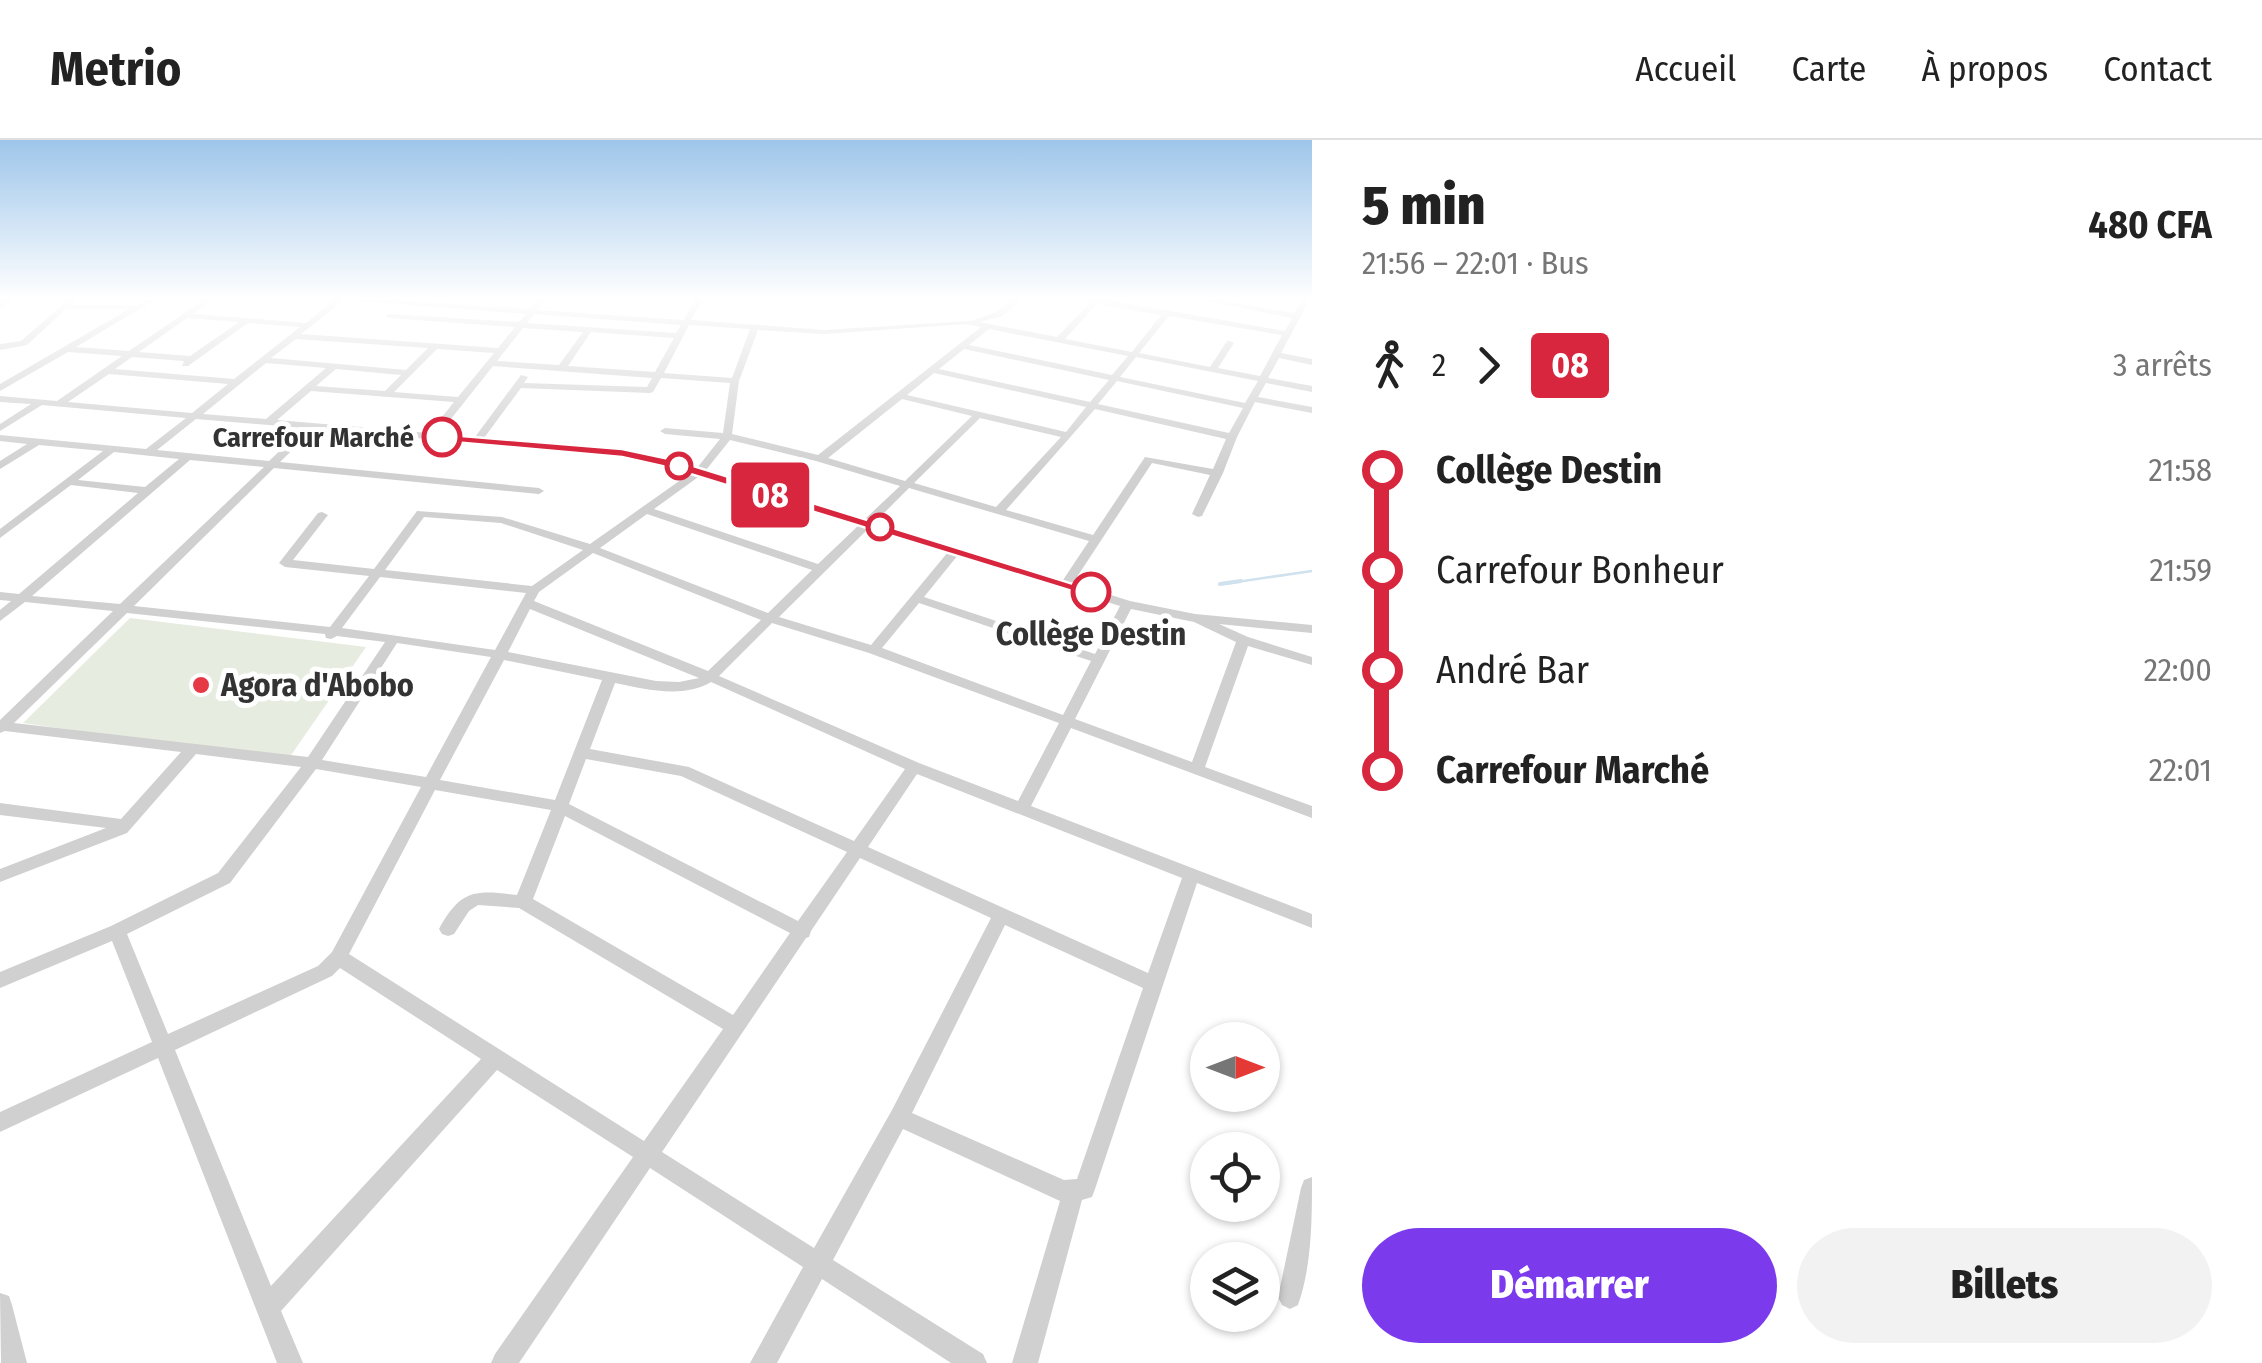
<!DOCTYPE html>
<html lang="fr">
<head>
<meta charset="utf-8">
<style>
	:root { --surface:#fff; --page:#f2f2f2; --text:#222; --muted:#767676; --line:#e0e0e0; --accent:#7c3aed }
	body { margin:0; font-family:"Fira Sans Condensed",sans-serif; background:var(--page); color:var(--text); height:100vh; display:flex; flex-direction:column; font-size:38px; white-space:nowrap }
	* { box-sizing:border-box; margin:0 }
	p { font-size:32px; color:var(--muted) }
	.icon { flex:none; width:55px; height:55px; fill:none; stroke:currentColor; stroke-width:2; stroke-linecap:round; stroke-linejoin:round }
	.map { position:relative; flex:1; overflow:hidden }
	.details { display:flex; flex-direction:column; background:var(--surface); width:950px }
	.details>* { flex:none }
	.badge { padding:0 20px; border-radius:8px; font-size:35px; line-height:65px }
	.needle { width:65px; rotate:90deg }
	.tools { position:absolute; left:1190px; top:882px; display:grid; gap:20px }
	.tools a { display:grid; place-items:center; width:90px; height:90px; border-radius:50%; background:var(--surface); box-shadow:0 2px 8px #0004; font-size:50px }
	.map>.badge { position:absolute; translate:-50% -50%; box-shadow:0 0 0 5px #fff }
	.legs { display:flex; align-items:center; gap:15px; height:110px; padding:0 50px; font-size:32px }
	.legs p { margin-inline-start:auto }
	.summary { display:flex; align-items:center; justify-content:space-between; height:170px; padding:0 50px }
	h1 { font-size:55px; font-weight:800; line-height:75px }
	.primary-button { display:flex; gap:20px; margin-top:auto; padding:20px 50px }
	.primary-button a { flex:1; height:115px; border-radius:60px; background:var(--accent); color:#fff; font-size:40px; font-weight:800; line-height:115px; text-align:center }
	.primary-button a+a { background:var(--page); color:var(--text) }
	ul { padding:0 50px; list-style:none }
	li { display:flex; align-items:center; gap:35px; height:100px; font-size:38px }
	li i { display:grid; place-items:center; width:15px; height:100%; margin:0 12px; background:currentColor }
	li i::after { content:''; width:25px; height:25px; margin:-12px; border:8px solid; border-radius:50%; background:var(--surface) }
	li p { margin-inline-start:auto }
	li:first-child i { background:linear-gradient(#0000 50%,currentColor 0) }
	li:last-child i { background:linear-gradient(currentColor 50%,#0000 0) }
	header { display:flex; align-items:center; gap:60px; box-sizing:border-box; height:140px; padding:0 50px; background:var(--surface); border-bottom:2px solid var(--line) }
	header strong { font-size:48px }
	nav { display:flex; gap:55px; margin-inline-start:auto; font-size:35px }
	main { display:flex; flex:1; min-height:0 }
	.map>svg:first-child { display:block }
	.green { fill:#e6ecdf }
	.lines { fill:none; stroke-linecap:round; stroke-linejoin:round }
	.stream-far1 { stroke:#cfe2ee; stroke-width:2.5 }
	.stream { stroke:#cfe2ee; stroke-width:4 }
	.minor { fill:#d0d0d0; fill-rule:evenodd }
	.line-1 { fill:#d7263d; stroke:#fff; stroke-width:2.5 }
	.stop-1-dot { fill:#fff; stroke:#d7263d; stroke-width:5 }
	.poi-dot { fill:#e63946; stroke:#fff; stroke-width:4 }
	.labels { text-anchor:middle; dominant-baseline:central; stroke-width:10; stroke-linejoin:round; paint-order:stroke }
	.far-stop-label { font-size:28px; font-weight:bold; fill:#333; stroke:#fff; text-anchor:end }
	.stop-label { font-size:32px; font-weight:bold; fill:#333; stroke:#fff }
	.poi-label { font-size:32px; font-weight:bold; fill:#333; stroke:#fff; text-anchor:start }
</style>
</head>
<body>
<header>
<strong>Metrio</strong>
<nav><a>Accueil</a><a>Carte</a><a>À propos</a><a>Contact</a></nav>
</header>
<main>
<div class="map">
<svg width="1312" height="1223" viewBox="0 0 1312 1223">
	<rect width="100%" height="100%" fill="#fff"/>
	<!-- green -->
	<path class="green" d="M 130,478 L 366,507 L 287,621 L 23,583 Z"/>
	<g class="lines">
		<!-- stream-far1 -->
		<path class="stream-far1" d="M 1223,444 L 1312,431"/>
		<!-- stream -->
		<path class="stream" d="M 1220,444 L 1241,441"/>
		<!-- minor -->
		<path class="minor" d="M 6,159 L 15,159 L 0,169 L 0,163 Z
			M 69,159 L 77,159 L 71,165 L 137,165 L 147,159 L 156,159 L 76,207 L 129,211 L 205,159 L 214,159 L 193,174 L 306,183 L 335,159 L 379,159 L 530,169 L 538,159 L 546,159 L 537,170 L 684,180 L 695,159 L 703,159 L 691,180 L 824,190 L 971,181 L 996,172 L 1014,159 L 1023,159 L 1002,176 L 979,182 L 1057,197 L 1090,163 L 1076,159 L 1102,159 L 1285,191 L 1292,178 L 1194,159 L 1211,159 L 1294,173 L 1302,159 L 1310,159 L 1281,213 L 1312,219 L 1312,225 L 1279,218 L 1268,238 L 1312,246 L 1312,252 L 1266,243 L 1258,257 L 1312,267 L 1312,273 L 1255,262 L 1237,297 L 1223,333 L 1202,376 L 1198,377 L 1192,374 L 1210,335 L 1152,323 L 1073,443 L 1130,461 L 1195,474 L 1312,485 L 1312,493 L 1219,484 L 1248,497 L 1312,517 L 1312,525 L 1248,506 L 1205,627 L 1312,666 L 1312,678 L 1071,588 L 1031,666 L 1312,774 L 1312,788 L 1197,743 L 1095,1049 L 1092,1057 L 1082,1060 L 1038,1223 L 1012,1223 L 1060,1061 L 903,989 L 833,1120 L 983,1214 L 987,1223 L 951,1223 L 822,1139 L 777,1223 L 750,1223 L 803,1127 L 650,1028 L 519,1223 L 491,1223 L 495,1214 L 633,1017 L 497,930 L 281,1171 L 303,1223 L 277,1223 L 158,918 L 0,992 L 0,972 L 152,902 L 112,801 L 0,848 L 0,832 L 111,786 L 218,733 L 301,627 L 196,614 L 127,693 L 0,742 L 0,729 L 106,688 L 0,675 L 0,663 L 121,679 L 181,612 L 5,591 L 0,593 L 0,580 L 113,471 L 25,462 L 0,481 L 0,470 L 11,461 L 0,460 L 0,452 L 19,454 L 138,353 L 71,345 L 0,398 L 0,389 L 103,311 L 39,305 L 0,329 L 0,321 L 27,304 L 0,301 L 0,295 L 146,309 L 186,278 L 42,265 L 0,291 L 0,284 L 31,264 L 0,262 L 0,256 L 57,261 L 122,216 L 68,212 L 0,251 L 0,244 L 129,169 L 66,169 L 27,205 L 0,210 L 0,204 L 21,201 ZM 343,161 L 343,160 L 526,174 L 519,182 L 389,174 L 385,176 L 389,178 L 515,187 L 498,208 L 301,194 ZM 1097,164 L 1161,175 L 1132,212 L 1065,199 ZM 534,174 L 681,185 L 676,193 L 527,183 ZM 1169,176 L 1282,195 L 1260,236 L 1218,228 L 1234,203 L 1230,201 L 1227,201 L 1210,227 L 1139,213 ZM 187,178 L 239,182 L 190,216 L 139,212 ZM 248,183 L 300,187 L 234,239 L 115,229 L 132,217 L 184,221 L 182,226 L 188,226 ZM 966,184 L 981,187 L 818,315 L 732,294 L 739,241 L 758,190 L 824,194 ZM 689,185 L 750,189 L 732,238 L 664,233 ZM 523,188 L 583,192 L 559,225 L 497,221 ZM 989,189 L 1128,216 L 1112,235 L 969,205 ZM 591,192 L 674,198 L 655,232 L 568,226 ZM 296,199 L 428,208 L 406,230 L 271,218 ZM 437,209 L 494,213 L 458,257 L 394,252 ZM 964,209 L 1109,240 L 1090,262 L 939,229 ZM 1136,217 L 1258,241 L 1245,263 L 1120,237 ZM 266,223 L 326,228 L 266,279 L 203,274 ZM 493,226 L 652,238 L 647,247 L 524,243 L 528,237 L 521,235 L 475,297 L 439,294 ZM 336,229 L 401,235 L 385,251 L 316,246 ZM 934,233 L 1086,267 L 1066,292 L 907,255 ZM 109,234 L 228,244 L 192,273 L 68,262 ZM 661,238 L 730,243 L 723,293 L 665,288 L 660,291 L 665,294 L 720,299 L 697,328 L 622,310 L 484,298 L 521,248 L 650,253 L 653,252 ZM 1117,241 L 1243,268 L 1229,293 L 1098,264 ZM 311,251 L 454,262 L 429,293 L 277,280 ZM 902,259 L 972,276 L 905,341 L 828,318 ZM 1095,269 L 1226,299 L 1213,329 L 1145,317 L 1093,395 L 1006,370 ZM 980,278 L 1061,297 L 996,367 L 914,343 ZM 196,279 L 304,288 L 269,321 L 157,310 ZM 314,289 L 622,316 L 692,332 L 590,404 L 502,377 L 417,371 L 374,429 L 293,420 L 328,375 L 322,372 L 318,373 L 279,423 L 285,427 L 369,436 L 330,487 L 134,466 L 274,328 L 539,354 L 544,351 L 539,348 L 280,322 ZM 730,300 L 816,321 L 900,346 L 865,379 L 706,330 ZM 114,312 L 179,319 L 145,347 L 78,340 ZM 190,320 L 264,327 L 120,464 L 32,456 ZM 701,335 L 859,385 L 818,424 L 654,369 ZM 909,348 L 1089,401 L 1063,440 L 875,382 ZM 647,374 L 812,430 L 768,473 L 600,408 ZM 424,377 L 501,383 L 583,410 L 532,446 L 385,430 ZM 869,388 L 948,412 L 871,505 L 779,477 ZM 593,413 L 761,480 L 708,531 L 534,461 L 539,452 ZM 958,415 L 1120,466 L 1095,514 L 924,457 ZM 380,437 L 526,453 L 495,510 L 342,488 ZM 919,463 L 1091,521 L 1063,575 L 882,508 ZM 530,469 L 699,538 L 679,542 L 656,541 L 508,512 ZM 1131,469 L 1194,482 L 1236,502 L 1192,622 L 1075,579 ZM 127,473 L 325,494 L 326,498 L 331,499 L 337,496 L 385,502 L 308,617 L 14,583 ZM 772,483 L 869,513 L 1059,583 L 1018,661 L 919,623 L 719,536 ZM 397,503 L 491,517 L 426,637 L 322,620 ZM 504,520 L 602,540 L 555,660 L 440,640 ZM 711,542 L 905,629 L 854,701 L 689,627 L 590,609 L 615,543 C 644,549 683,559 711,542 ZM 586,619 L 681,636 L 847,712 L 798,781 L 569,664 ZM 316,629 L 421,647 L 332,812 L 318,826 L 168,894 L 127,794 L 230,743 ZM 917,634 L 1182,738 L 1148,833 L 868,707 ZM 435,650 L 551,670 L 517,755 C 475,750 461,749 439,789 L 442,794 L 448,796 L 454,794 L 469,771 L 478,765 L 519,768 L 723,889 L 644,1001 L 349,814 ZM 565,676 L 790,793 L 733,875 L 533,759 ZM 860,718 L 991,778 L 892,970 L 814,1108 L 662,1012 L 806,798 L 809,797 L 811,791 ZM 1005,785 L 1143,848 L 1077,1039 L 1064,1040 L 912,973 ZM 340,828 L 481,919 L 271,1146 L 175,910 L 332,836 Z
			M 1312,1037 C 1312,1080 1312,1125 1298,1165 L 1290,1169 L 1282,1165 L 1278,1157 L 1301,1048 L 1304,1040 Z
			M 0,1153 L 9,1156 L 12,1165 L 27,1223 L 1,1223 Z"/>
	</g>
	<!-- sky -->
	<linearGradient id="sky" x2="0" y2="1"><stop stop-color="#9ec6ea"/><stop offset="0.48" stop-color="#fff"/><stop offset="1" stop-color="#fff" stop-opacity="0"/></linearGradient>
	<rect width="1312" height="330" fill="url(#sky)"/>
	<!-- line-1 -->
	<path class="line-1" d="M 437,294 L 622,309 L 674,320 L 1099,452 L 1085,455 L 671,328 L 622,317 L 442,301 Z"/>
	<!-- markers -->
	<g class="stop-1-dot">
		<circle cx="442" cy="297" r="18"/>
		<circle cx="679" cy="326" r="12"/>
		<circle cx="880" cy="387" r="12"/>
		<circle cx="1091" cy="452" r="18"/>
	</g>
	<circle class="poi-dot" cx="201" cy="545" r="10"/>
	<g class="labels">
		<!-- far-stop labels -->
		<g class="far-stop-label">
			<text x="414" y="297">Carrefour Marché</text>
		</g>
		<!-- stop labels -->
		<g class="stop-label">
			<text x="1091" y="494">Collège Destin</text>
		</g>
		<!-- poi labels -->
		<g class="poi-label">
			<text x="221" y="545">Agora d'Abobo</text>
		</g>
	</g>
</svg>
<div class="tools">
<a><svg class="needle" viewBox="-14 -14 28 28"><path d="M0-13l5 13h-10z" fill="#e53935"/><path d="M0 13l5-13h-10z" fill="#767676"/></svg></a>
<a><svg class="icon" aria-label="locate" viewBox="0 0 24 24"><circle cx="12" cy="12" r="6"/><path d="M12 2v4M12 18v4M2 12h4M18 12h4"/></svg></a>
<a><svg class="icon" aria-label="layers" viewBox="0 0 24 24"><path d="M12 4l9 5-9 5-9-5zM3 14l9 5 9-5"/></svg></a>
</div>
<b class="badge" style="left:770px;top:355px;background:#d7263d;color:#fff">08</b>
</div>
<section class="details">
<div class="summary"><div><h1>5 min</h1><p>21:56 – 22:01 · Bus</p></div><b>480 CFA</b></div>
<div class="legs"><svg class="icon" aria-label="walk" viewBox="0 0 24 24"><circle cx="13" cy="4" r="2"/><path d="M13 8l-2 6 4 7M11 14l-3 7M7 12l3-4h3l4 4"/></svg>2<svg class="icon" aria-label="forward" viewBox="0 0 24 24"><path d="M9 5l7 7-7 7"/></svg><b class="badge" style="background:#d7263d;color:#fff">08</b><p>3 arrêts</p></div>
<ul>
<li><i style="color:#d7263d"></i><b>Collège Destin</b><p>21:58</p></li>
<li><i style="color:#d7263d"></i><span>Carrefour Bonheur</span><p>21:59</p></li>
<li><i style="color:#d7263d"></i><span>André Bar</span><p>22:00</p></li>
<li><i style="color:#d7263d"></i><b>Carrefour Marché</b><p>22:01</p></li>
</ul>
<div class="primary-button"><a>Démarrer</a><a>Billets</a></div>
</section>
</main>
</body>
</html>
